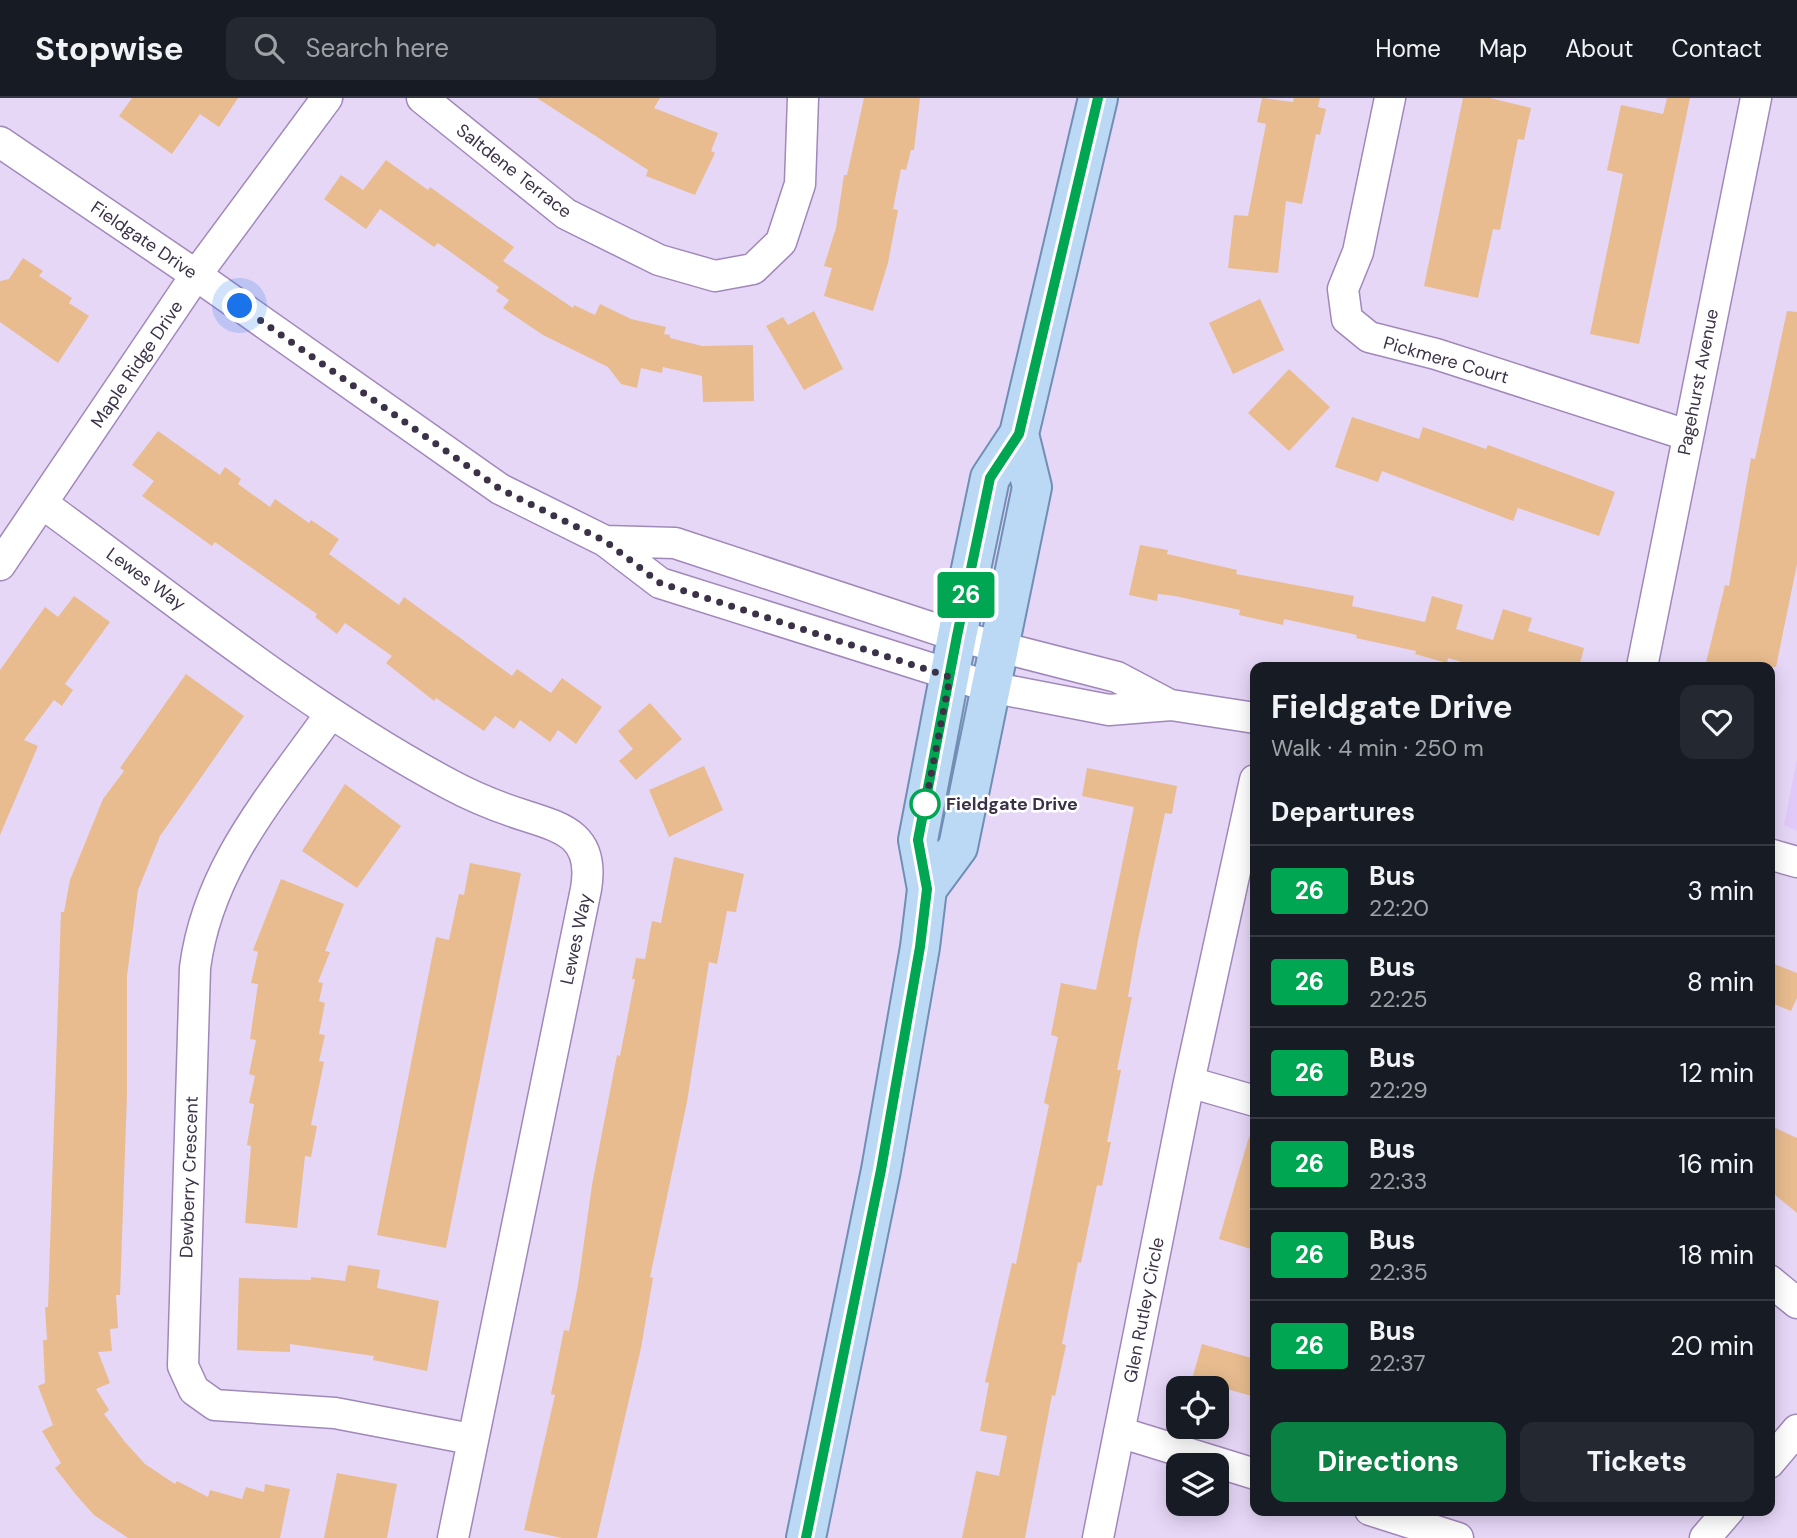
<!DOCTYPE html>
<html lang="en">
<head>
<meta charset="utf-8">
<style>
	:root { --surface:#171b24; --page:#242831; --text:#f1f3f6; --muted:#9ea1a6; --line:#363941; --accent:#0b8043 }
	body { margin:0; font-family:"DM Sans",sans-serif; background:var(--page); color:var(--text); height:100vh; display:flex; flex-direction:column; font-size:26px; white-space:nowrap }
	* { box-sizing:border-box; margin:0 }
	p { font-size:23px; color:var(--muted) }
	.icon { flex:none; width:38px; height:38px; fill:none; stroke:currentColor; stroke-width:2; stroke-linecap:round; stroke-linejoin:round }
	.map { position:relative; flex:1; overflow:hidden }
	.panel { position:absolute; left:1250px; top:564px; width:525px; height:854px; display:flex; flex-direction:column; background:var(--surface); border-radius:14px; box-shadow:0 4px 18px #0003 }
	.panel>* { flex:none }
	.badge { padding:0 14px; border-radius:5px; font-size:24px; line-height:46px }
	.controls { position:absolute; left:1166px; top:1278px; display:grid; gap:14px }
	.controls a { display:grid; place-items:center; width:63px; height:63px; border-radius:14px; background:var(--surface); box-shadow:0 4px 18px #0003; font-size:35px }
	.you { position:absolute; width:35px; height:35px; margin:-18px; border:5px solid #fff; border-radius:50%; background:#1a73e8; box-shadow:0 0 0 10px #1a73e833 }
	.map>.badge { position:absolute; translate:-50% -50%; box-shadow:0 0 0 4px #fff }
	h2 { padding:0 21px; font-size:26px; line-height:63px }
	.round { display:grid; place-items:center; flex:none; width:74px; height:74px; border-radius:14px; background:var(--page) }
	.overview { display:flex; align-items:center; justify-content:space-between; height:119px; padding:0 21px }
	h1 { font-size:33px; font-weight:700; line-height:52px }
	.button { display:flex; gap:14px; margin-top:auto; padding:14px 21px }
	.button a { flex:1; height:80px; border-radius:14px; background:var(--accent); color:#fff; font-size:28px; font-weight:700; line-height:80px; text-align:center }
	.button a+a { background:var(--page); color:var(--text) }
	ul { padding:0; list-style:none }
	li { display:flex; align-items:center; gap:21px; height:91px; padding:0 21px; border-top:2px solid var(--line) }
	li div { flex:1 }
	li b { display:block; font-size:26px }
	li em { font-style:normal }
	li .badge { min-width:77px; font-weight:700; text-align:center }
	header { display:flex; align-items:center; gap:42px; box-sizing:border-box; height:98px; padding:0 35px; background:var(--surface); border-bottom:2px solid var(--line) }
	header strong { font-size:33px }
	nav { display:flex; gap:38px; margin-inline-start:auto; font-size:24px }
	.search { width:490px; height:63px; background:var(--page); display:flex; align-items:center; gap:18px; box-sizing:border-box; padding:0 24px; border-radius:14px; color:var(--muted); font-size:26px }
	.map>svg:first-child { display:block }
	.built { fill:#e1cafa }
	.building { fill:#e8bc8f }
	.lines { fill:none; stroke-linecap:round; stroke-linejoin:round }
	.minor-casing { stroke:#a188ba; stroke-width:33 }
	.major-casing { stroke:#718eb4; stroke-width:42 }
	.minor { stroke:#fff; stroke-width:30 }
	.major { stroke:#bbd9f5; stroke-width:38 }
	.line-casing { stroke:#fff; stroke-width:16 }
	.line { stroke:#00a651; stroke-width:10 }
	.walk { stroke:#3c3247; stroke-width:7; stroke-dasharray:0 12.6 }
	.stop-dot { fill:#fff; stroke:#00a651; stroke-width:3.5 }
	.labels { text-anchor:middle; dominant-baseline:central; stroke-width:5; stroke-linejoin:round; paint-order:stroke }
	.street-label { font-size:18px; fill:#3c3247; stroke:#fff }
	.stop-label { font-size:18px; font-weight:bold; fill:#3c3247; stroke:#fff; text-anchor:start }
</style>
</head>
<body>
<header>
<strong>Stopwise</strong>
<div class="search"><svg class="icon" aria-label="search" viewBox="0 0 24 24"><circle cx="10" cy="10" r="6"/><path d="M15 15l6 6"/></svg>Search here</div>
<nav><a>Home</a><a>Map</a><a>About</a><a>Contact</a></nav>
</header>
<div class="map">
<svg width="1797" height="1440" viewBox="0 0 1797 1440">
	<rect width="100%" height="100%" fill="#e6d7f7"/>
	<!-- built -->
	<path class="built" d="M 1797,661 L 1797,733 L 1784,727 Z"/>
	<!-- building -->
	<path class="building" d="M 132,0 L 238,0 L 219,29 L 200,16 L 172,56 L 119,18 Z
		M 537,0 L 660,0 L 654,10 L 718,35 L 711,53 L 715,55 L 695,97 L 646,78 L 648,72 Z
		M 864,0 L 920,0 L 914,52 L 911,52 L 906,72 L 901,71 L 893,111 L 898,112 L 888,165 L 873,213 L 824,198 L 832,170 L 824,168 L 836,130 L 844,77 L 847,77 Z
		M 1262,0 L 1293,4 L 1294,0 L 1320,0 L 1318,9 L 1326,11 L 1320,37 L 1316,36 L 1302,106 L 1286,103 L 1278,175 L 1228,170 L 1234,117 L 1248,118 L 1266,26 L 1257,24 Z
		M 1463,0 L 1490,0 L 1531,10 L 1524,42 L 1518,41 L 1500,132 L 1493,131 L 1478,200 L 1424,188 Z
		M 1667,0 L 1690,0 L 1639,246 L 1590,236 L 1623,76 L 1607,72 L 1621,7 L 1663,16 Z
		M 386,62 L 428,92 L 430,89 L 514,149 L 503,163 L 573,210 L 574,207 L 595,217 L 600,206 L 631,221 L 666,229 L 664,236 L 670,237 L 670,240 L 702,248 L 753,247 L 754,303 L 703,304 L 702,278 L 663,269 L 662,275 L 641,270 L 637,290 L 621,286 L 608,269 L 543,237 L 503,210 L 509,202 L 496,193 L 499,189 L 438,145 L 434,149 L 380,111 L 366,131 L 324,101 L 341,77 L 363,92 Z
		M 23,160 L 43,173 L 39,178 L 72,200 L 69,205 L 89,218 L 58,265 L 0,224 L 0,183 L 9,181 Z
		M 1260,201 L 1284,252 L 1233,276 L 1209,225 Z
		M 814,213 L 843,271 L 804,292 L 766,228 L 783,219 L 788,227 Z
		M 1787,213 L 1797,214 L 1797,466 L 1776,569 L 1705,569 L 1725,487 L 1729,488 L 1751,360 L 1755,361 Z
		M 1289,271 L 1330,309 L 1289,353 L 1248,315 Z
		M 1352,319 L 1419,341 L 1423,329 L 1486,351 L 1488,347 L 1615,394 L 1599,438 L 1518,410 L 1513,423 L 1382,373 L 1378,384 L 1335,369 Z
		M 158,333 L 220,377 L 225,369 L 241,381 L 238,386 L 270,409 L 275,401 L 309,425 L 311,422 L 339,441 L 329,456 L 399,507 L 404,499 L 512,578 L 517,571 L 551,595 L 562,580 L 602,609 L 576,646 L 558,632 L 550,644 L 520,622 L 514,631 L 495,618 L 484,633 L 436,600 L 434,603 L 386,565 L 392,558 L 345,525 L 337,536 L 315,519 L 317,516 L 215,444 L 212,448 L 142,398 L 154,383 L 132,367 Z
		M 1140,447 L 1168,452 L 1167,456 L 1237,472 L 1236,476 L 1354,498 L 1352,508 L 1425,524 L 1432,498 L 1463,507 L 1456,531 L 1493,542 L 1503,511 L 1532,520 L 1528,533 L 1584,550 L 1579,569 L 1479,569 L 1448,560 L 1447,565 L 1415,556 L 1416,553 L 1356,540 L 1357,537 L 1284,521 L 1283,527 L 1239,517 L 1240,512 L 1175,498 L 1158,496 L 1157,503 L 1129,497 Z
		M 74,498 L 110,524 L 65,586 L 73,592 L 62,608 L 54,602 L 24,642 L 38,648 L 0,737 L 0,572 L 45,509 L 58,519 Z
		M 186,576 L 244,618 L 160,738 L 138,792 L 127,878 L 127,996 L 120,1197 L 116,1197 L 118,1230 L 110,1231 L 112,1253 L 98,1254 L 110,1285 L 96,1291 L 109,1312 L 104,1316 L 125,1344 L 145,1366 L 175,1386 L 177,1383 L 208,1399 L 210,1392 L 242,1401 L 246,1389 L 264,1394 L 265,1386 L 290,1391 L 280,1440 L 128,1440 L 94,1417 L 77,1398 L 55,1370 L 61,1365 L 42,1333 L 53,1327 L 38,1288 L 45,1285 L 43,1242 L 47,1242 L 45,1209 L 48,1209 L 61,814 L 64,814 L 70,782 L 103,701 L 124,673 L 120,670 Z
		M 650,605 L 682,641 L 636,682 L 619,663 L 633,651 L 618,633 Z
		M 704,668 L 723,712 L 669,739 L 649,692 Z
		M 1087,670 L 1177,688 L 1172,716 L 1165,715 L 1138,842 L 1128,899 L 1132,899 L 1117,972 L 1121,972 L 1107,1044 L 1111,1044 L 1102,1088 L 1097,1087 L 1081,1165 L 1078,1164 L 1062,1246 L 1066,1247 L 1055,1298 L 1052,1297 L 1025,1440 L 962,1440 L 976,1373 L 999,1378 L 1007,1338 L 980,1333 L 989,1285 L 985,1284 L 1012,1165 L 1016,1166 L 1049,1007 L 1044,1005 L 1058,939 L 1051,937 L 1061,885 L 1096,892 L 1134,709 L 1082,698 Z
		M 345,686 L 401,728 L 357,790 L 302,753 Z
		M 674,759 L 744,776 L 736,814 L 727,813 L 717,866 L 709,864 L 687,1004 L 650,1179 L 653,1180 L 641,1250 L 597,1440 L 562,1440 L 524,1432 L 555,1297 L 551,1296 L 564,1232 L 569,1233 L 578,1187 L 592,1087 L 617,957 L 620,958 L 635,881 L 632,881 L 636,860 L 645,861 L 652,823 L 661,825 Z
		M 470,765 L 521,775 L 446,1150 L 377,1137 L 436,839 L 449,842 L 459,796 L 464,797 Z
		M 281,781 L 344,806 L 325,853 L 330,854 L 318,884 L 323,885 L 319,903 L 325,905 L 319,936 L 325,937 L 319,963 L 324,964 L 311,1027 L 317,1028 L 311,1059 L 305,1058 L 297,1130 L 245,1125 L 251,1048 L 247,1047 L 254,1006 L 249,1005 L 255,978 L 249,976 L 256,942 L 250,941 L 258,886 L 251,885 L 258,854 L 253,852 Z
		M 1769,864 L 1797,875 L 1797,900 L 1791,913 L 1769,904 Z
		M 1769,1027 L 1797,1040 L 1797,1115 L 1769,1092 Z
		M 1249,1039 L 1255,1040 L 1255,1137 L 1251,1151 L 1219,1141 Z
		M 348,1167 L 380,1172 L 377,1190 L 439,1203 L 427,1273 L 373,1262 L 374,1258 L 290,1246 L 290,1254 L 237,1252 L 239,1180 L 311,1182 L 311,1179 L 345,1183 Z
		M 1202,1246 L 1255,1261 L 1255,1299 L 1192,1281 Z
		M 337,1375 L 397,1386 L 387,1440 L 324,1440 Z"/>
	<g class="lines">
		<defs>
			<path id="minor" d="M 422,0 L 566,116 L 659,162 L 715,178 L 753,171 L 781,144 L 800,86 L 803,0
				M 1390,0 L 1358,154 L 1343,191 L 1347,221 L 1369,239 L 1436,256 L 1687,337
				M 0,44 L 196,177 L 500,391 L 605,443 L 660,485 L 990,589 L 1109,612 L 1171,607 L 1255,620
				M 43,406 C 174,501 307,610 449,686 C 473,699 498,709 523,717 C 564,730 595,738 586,791 L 453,1440
				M 605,443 L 675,445 L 957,538 L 1117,579 L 1170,607
				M 0,467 L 196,177 L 327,0
				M 1642,569 L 1756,0
				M 331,615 C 274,696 208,768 195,870 L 183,1268 L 194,1292 L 215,1307 L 335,1315 L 471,1341
				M 1769,756 L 1797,764
				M 1189,984 L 1255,1003
				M 1769,1182 L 1797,1205
				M 1119,1334 L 1255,1376
				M 1769,1365 L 1797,1332
				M 1370,1412 L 1458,1440
				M 1098,1440 L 1189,984 L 1255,682
				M 1705,1440 L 1729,1412"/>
			<path id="major" d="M 927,791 L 958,749 L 1032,389 L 1019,336
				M 806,1440 L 881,1072 L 920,849 L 927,791 L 918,742 L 957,538 L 990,380 L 1019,336 L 1098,0"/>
		</defs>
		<!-- minor casing -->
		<use href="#minor" class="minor-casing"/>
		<!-- major casing -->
		<use href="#major" class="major-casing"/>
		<!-- minor -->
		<use href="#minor" class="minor"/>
		<!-- major -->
		<use href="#major" class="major"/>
	</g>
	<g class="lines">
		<defs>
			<path id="line" d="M 806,1440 L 881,1072 L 920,849 L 927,791 L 918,742 L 957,538 L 990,380 L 1019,336 L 1098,0"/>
		</defs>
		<!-- line casing -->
		<use href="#line" class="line-casing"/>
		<!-- line -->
		<use href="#line" class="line"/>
		<!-- walk -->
		<path class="walk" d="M 240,208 L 500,391 L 605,443 L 660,485 L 950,579 L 923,718 L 925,706"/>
	</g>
	<!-- markers -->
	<circle class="stop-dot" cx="925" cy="706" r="14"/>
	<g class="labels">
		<!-- street labels -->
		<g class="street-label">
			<text transform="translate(514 73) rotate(38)">Saltdene Terrace</text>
			<text transform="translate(144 142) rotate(34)">Fieldgate Drive</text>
			<text transform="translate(1446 262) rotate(16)">Pickmere Court</text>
			<text transform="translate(137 266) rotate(-56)">Maple Ridge Drive</text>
			<text transform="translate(1698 284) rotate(-79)">Pagehurst Avenue</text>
			<text transform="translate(146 481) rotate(36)">Lewes Way</text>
			<text transform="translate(576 841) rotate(-78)">Lewes Way</text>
			<text transform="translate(189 1079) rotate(-88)">Dewberry Crescent</text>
			<text transform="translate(1144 1212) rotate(-79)">Glen Rutley Circle</text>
		</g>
		<!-- stop labels -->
		<g class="stop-label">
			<text x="946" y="706">Fieldgate Drive</text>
		</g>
	</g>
</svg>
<div class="controls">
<a><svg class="icon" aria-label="locate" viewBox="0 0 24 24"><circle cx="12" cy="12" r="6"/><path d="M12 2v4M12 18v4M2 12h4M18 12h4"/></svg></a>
<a><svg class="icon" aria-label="layers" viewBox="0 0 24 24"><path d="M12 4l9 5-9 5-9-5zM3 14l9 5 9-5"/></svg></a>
</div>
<div class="you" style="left:240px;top:208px"></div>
<b class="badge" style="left:966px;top:497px;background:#00a651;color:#fff">26</b>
<section class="panel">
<div class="overview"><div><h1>Fieldgate Drive</h1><p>Walk · 4 min · 250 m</p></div><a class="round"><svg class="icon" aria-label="heart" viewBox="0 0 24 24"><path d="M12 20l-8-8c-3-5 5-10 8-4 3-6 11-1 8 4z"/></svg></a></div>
<h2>Departures</h2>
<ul>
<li><span class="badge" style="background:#00a651;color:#fff">26</span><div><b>Bus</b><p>22:20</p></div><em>3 min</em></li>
<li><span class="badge" style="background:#00a651;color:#fff">26</span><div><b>Bus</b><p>22:25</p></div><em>8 min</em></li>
<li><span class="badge" style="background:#00a651;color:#fff">26</span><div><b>Bus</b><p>22:29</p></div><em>12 min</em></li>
<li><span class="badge" style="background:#00a651;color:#fff">26</span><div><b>Bus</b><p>22:33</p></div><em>16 min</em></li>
<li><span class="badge" style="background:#00a651;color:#fff">26</span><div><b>Bus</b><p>22:35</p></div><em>18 min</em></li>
<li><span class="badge" style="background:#00a651;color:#fff">26</span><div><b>Bus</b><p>22:37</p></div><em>20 min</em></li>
</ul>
<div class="button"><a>Directions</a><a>Tickets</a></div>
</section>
</div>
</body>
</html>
